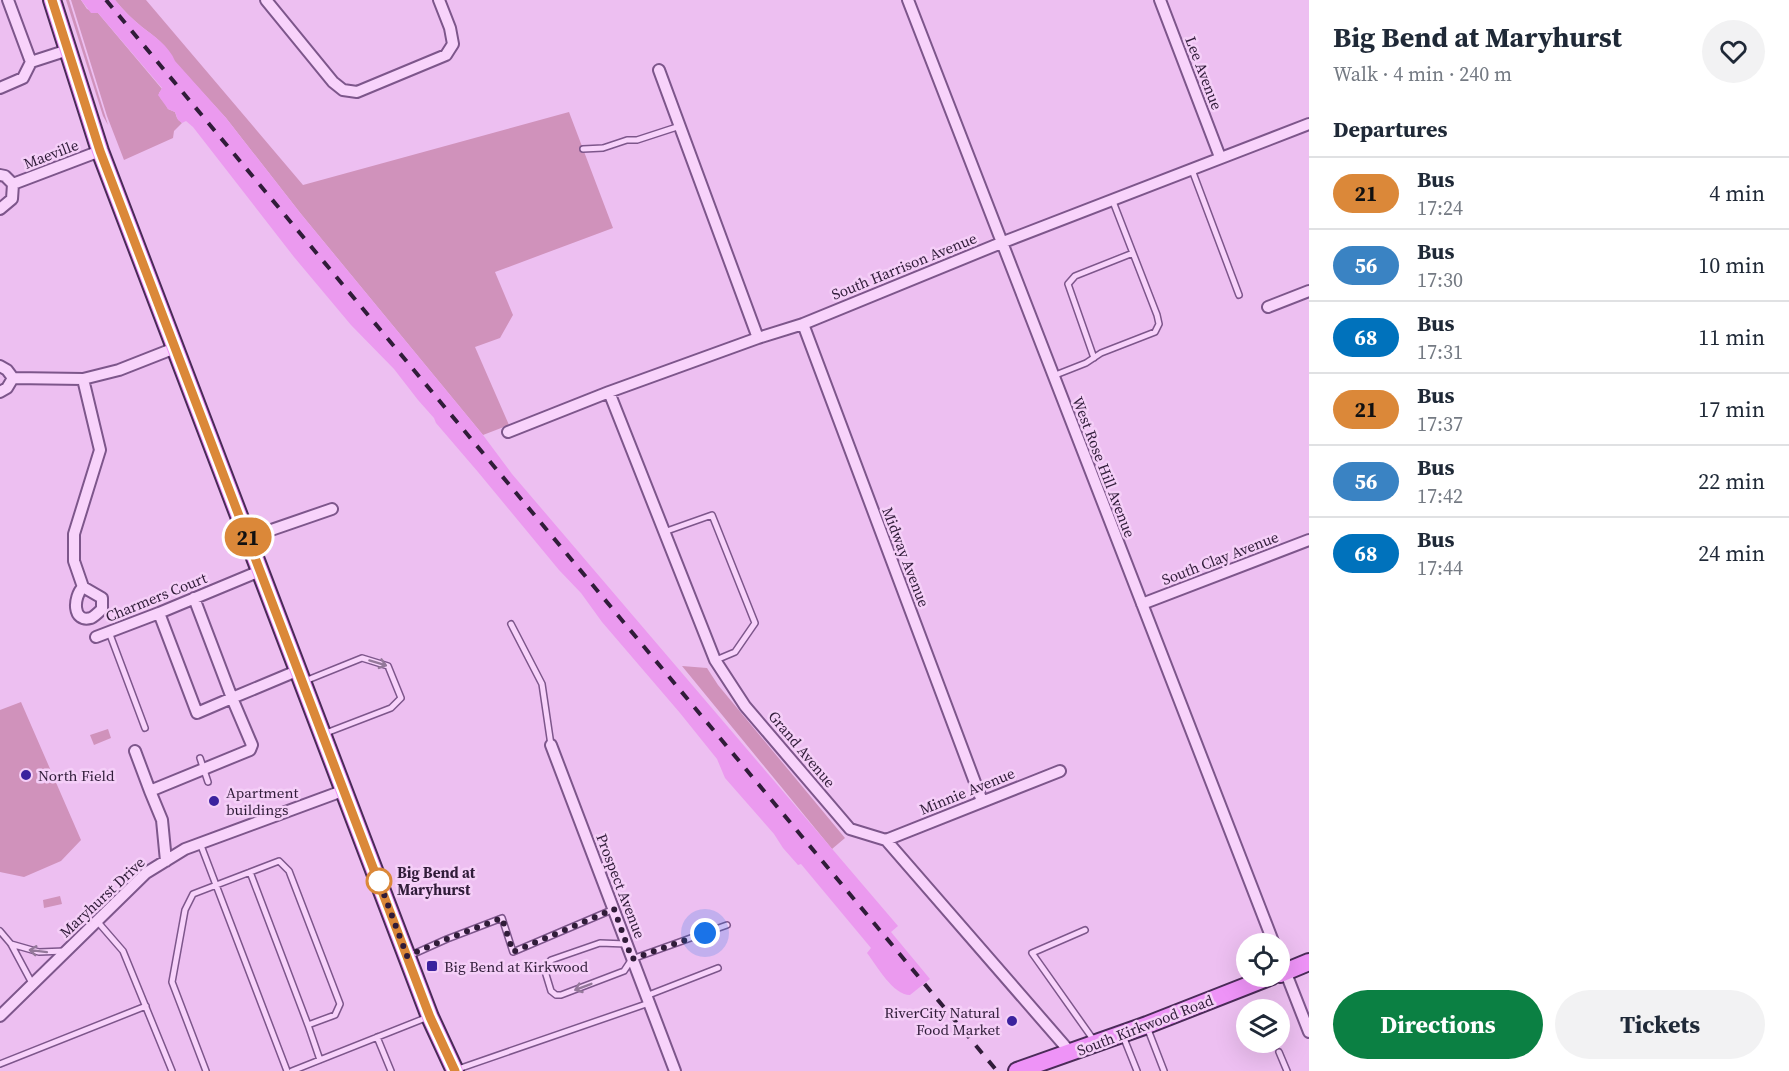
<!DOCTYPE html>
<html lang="en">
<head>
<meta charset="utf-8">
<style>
	:root { --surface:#fff; --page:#f2f2f3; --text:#1f2937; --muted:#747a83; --line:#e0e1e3; --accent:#0b8043 }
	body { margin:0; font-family:"Source Serif 4",serif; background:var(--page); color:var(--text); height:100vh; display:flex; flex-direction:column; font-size:22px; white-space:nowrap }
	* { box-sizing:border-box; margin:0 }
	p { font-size:20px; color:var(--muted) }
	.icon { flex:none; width:33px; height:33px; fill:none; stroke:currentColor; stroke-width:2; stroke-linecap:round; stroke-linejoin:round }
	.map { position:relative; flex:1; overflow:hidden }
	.side { display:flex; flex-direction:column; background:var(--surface); width:480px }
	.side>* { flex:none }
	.badge { padding:0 12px; border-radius:20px; font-size:21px; line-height:39px }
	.controls { position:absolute; left:1236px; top:933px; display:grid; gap:12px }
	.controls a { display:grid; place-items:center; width:54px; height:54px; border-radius:50%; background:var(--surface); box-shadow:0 6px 24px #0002; font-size:30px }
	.you { position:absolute; width:30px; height:30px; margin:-15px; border:4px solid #fff; border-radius:50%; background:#1a73e8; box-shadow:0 0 0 9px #1a73e833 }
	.map>.badge { position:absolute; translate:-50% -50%; box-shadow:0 0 0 3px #fff }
	h2 { padding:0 24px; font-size:22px; line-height:54px }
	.round { display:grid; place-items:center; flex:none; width:63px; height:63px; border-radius:32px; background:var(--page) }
	.overview { display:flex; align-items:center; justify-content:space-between; height:102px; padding:0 24px }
	h1 { font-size:28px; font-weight:700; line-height:45px }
	.button { display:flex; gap:12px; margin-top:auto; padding:12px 24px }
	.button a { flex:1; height:69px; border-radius:36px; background:var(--accent); color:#fff; font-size:24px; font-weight:700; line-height:69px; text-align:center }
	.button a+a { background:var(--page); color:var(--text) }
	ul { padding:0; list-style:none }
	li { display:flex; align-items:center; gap:18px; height:72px; padding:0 24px; border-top:2px solid var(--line) }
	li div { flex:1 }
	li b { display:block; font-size:22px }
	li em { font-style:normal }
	li .badge { min-width:66px; font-weight:700; text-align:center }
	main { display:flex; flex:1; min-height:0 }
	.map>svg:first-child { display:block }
	.green { fill:#d092bb }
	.sand { fill:#eb9aef }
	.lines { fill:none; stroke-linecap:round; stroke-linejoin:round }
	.service-casing { stroke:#7d568b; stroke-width:8 }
	.minor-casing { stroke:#7d568b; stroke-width:14 }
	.primary-casing { stroke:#4a2b58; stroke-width:20 }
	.service { stroke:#f8d3fb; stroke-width:5 }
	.minor { stroke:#f8d3fb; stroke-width:10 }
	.primary { stroke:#ee93f7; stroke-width:16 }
	.rail { stroke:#301c39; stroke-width:4; stroke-dasharray:10 10; stroke-linecap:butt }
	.oneway { stroke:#94789a }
	.line-casing { stroke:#fff; stroke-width:14 }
	.line { stroke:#db8839; stroke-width:9 }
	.walk { stroke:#301c39; stroke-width:6; stroke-dasharray:0 10.8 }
	.poi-dot { fill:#3b229e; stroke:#f5cff8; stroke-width:2 }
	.stop-dot { fill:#fff; stroke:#db8839; stroke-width:3 }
	.labels { text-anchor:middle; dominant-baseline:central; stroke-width:5; stroke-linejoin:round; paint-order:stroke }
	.street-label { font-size:15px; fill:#301c39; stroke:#f5cff8 }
	.poi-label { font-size:15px; fill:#301c39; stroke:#f5cff8; text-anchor:start }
	.stop-label { font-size:15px; font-weight:bold; fill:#301c39; stroke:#f5cff8; text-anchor:start }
</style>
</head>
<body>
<main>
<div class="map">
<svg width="1309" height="1071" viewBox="0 0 1309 1071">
	<rect width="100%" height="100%" fill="#edbff1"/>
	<!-- green -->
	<path class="green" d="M 66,0 L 69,0 L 108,125 L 103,116 Z
		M 71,0 L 81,0 L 87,9 L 98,13 L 162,89 L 159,93 L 161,99 L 164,101 L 168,109 L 175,112 L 177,118 L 182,123 L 174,131 L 173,138 L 124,160 L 107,116 Z
		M 115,0 L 146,0 L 303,185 L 569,112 L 613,228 L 495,272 L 513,315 L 500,338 L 475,347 L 509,425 L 483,435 L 301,214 L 226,118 L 174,61 C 168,46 154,36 142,27 C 132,19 123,10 115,0 Z
		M 682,666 L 707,668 L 718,685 L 845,838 L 832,849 Z
		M 21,702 L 81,840 L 61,861 L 24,877 L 0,872 L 0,710 Z
		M 108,729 L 111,738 L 94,745 L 90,735 Z
		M 60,896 L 62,904 L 44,908 L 43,900 Z"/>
	<!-- sand -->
	<path class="sand" d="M 81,0 L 115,0 C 123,10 132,19 142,27 C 154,36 169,46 175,61 L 226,118 L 301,214 L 483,435 L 512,474 L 898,926 L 891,932 L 930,979 L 910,995 C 893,995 877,966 867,953 L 871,948 L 801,864 L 798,865 L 783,848 L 774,834 L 725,778 L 717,759 L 680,713 L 602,622 L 581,593 L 559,570 L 478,472 L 436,423 L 434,418 L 418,400 L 394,369 L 351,325 L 294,257 L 193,127 L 186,121 L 182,123 L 178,120 L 175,112 L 168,109 L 158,95 L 162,88 L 98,13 L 91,13 Z"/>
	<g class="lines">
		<defs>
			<path id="service" d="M 583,149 L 603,148 L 627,140 L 637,140 L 680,126
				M 1192,170 L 1239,295
				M 1094,358 L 1068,284 L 1075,276 L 1133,253
				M 1053,376 L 1086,363 L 1101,353 L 1155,332 L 1159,324 L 1157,315 L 1112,199
				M 664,532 L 712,515 L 755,623 L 735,652 L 716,660
				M 511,624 L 542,684 L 551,745
				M 109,632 L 145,728
				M 305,681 L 362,658 L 388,666 L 401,698 L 391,708 L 326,733
				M 200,758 L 208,782
				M 200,843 L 287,1071
				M 250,872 L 308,1025
				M 97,921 L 123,951 L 172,1071
				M 1085,930 L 1032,953 L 1095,1042
				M 0,931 L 11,944 L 33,985
				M 11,944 L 39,952 L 65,951
				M 626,944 L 600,943 L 551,960 L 544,968 L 551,991 L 556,995 L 561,995 L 624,971 L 632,959 L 727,925
				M 409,956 L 447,939 L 502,918 L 513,952 L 614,909
				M 646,996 L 718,968
				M 1147,1027 L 1164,1071
				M 1123,1036 L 1137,1071
				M 377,1037 L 391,1071
				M 1279,1052 L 1287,1071
				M 0,1064 L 146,1006
				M 458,1069 L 649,1003
				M 206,1071 L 172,982 L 185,910 L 193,894 L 279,861 L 289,871 L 340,1004 L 335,1015 L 308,1025 L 320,1060
				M 292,1071 L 428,1017"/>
			<path id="minor" d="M 266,0 L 333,82 L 343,90 L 357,92 L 446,55 L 453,44 L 450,28 L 439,0
				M 908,0 L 1274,944
				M 1160,0 L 1220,157
				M 31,62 L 68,50
				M 659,70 L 758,338
				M 0,88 L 23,78 L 31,62 L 8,0
				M 0,175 L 5,176 L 13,184 L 12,199 L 0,209
				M 13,184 L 100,151
				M 1268,307 L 1309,291
				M 803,324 L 982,801
				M 0,366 L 7,370 L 13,378
				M 13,378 L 83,379 L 119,370 L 175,348
				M 83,379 L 100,450 L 74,534 L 74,561 L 83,587 L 102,598 L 102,609 C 99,612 95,616 91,618 C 72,623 73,597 83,587
				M 0,392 L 7,388 L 13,378
				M 609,392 L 715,660 L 745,706 L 850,829 L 886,840 L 1071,1053
				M 508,432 L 609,392 L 758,338 L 803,324 L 1001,243 L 1309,124
				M 248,538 L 332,509
				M 1142,604 L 1309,540
				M 159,613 L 197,713 L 232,698 L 194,598
				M 96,637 L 159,613 L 260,571
				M 551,745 L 675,1071
				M 135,751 L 150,791
				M 886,840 L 1060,771
				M 166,861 L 162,820 L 150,791 L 250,750 L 252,745 L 232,698 L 299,670
				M 1280,958 L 1309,1032
				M 0,1016 L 146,873 L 185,849 L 345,790"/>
			<path id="primary" d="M 52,0 L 100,151 L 430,1017 L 455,1071
				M 1280,974 L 1309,962
				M 1017,1071 L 1147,1025 L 1272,976"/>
		</defs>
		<!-- service casing -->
		<use href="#service" class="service-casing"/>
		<!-- minor casing -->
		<use href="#minor" class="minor-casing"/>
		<!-- primary casing -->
		<use href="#primary" class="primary-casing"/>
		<!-- service -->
		<use href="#service" class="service"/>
		<!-- minor -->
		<use href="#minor" class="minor"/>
		<!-- primary -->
		<use href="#primary" class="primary"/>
		<!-- rail -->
		<path class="rail" d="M 106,0 L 997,1071"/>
	</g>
	<!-- one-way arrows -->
	<defs><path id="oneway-shaft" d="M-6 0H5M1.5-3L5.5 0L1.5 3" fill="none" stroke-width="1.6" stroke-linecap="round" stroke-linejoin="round" transform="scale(1.5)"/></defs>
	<g class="oneway">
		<use href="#oneway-shaft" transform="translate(378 663) rotate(17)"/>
		<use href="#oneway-shaft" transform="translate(38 951) rotate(-173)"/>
		<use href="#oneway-shaft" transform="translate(583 987) rotate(159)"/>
	</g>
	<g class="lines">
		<defs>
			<path id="line" d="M 52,0 L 100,151 L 430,1017 L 455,1071"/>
		</defs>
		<!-- line casing -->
		<use href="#line" class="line-casing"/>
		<!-- line -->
		<use href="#line" class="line"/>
		<!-- walk -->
		<path class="walk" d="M 379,881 L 376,873 L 407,956 L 447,939 L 502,918 L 513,952 L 614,909 L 632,959 L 705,933"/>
	</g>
	<!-- markers -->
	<g class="poi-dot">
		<circle cx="26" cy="775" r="6"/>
		<circle cx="214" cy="801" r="6"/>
		<rect x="426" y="960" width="12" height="12" rx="3"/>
		<circle cx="1012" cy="1021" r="6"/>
	</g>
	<circle class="stop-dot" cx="379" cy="881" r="12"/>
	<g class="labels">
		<!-- street labels -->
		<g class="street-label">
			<text transform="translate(1204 73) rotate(69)">Lee Avenue</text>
			<text transform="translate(51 154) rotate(-21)">Maeville</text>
			<text transform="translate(904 266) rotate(-22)">South Harrison Avenue</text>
			<text transform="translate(1104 467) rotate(69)">West Rose Hill Avenue</text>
			<text transform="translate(906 557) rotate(69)">Midway Avenue</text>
			<text transform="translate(1220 558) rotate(-21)">South Clay Avenue</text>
			<text transform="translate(156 597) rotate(-22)">Charmers Court</text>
			<text transform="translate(802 749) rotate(50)">Grand Avenue</text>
			<text transform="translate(967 791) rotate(-22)">Minnie Avenue</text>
			<text transform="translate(621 886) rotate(69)">Prospect Avenue</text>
			<text transform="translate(102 897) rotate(-43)">Maryhurst Drive</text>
			<text transform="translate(1145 1025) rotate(-21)">South Kirkwood Road</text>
		</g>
		<!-- poi labels -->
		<g class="poi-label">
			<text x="38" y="775">North Field</text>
			<text x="226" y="792">Apartment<tspan x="226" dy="17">buildings</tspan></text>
			<text x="444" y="966">Big Bend at Kirkwood</text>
			<text x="1000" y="1012" text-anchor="end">RiverCity Natural<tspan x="1000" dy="17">Food Market</tspan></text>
		</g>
		<!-- stop labels -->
		<g class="stop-label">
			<text x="397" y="872">Big Bend at<tspan x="397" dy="17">Maryhurst</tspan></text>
		</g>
	</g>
</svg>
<div class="controls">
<a><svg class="icon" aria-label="locate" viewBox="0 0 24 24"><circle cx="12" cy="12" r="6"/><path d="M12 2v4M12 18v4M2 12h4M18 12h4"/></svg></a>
<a><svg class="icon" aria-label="layers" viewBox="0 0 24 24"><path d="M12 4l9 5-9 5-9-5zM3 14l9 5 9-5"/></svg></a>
</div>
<div class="you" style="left:705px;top:933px"></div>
<b class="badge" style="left:248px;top:537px;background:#db8839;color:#111">21</b>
</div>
<section class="side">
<div class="overview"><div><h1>Big Bend at Maryhurst</h1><p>Walk · 4 min · 240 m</p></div><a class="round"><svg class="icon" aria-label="heart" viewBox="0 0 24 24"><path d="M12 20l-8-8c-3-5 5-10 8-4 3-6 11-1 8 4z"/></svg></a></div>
<h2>Departures</h2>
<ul>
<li><span class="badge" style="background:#db8839;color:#111">21</span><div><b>Bus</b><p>17:24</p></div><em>4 min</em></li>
<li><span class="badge" style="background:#3a83c3;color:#fff">56</span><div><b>Bus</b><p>17:30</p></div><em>10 min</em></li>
<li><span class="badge" style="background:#0072bc;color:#fff">68</span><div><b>Bus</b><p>17:31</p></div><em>11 min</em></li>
<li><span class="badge" style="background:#db8839;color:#111">21</span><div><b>Bus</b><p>17:37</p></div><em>17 min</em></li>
<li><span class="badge" style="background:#3a83c3;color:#fff">56</span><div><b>Bus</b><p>17:42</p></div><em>22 min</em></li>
<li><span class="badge" style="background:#0072bc;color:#fff">68</span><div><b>Bus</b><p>17:44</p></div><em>24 min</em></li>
</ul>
<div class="button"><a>Directions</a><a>Tickets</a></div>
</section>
</main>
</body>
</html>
